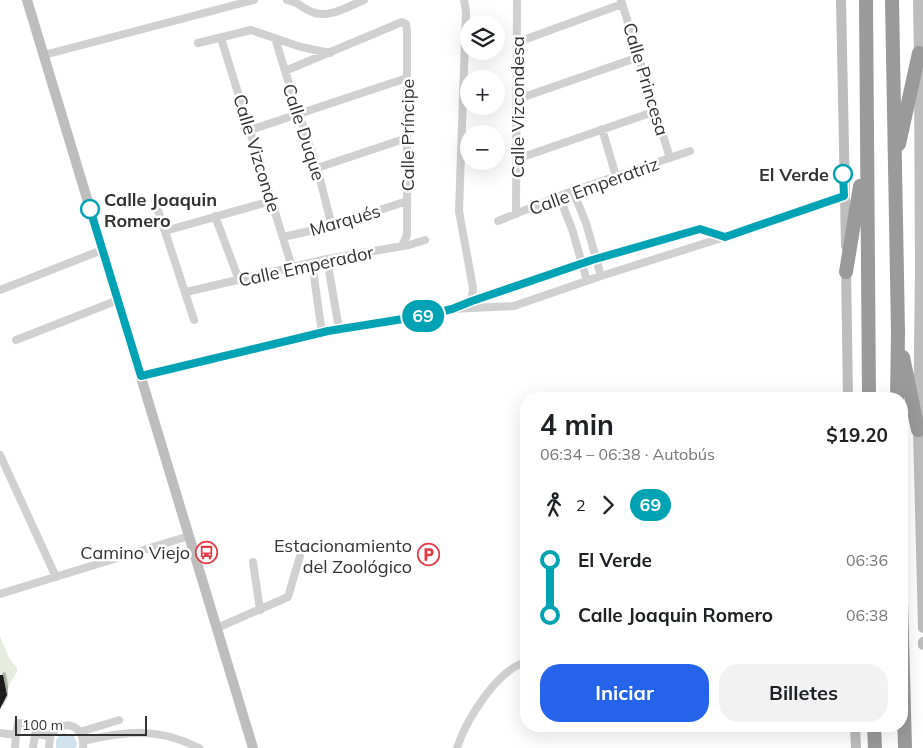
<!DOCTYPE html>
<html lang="es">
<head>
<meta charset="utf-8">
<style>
	:root { --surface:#fff; --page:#f2f2f2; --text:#202124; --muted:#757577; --accent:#2563eb }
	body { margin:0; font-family:Mulish,sans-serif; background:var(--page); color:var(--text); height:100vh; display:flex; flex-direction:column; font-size:19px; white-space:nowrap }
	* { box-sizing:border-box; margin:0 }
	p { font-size:16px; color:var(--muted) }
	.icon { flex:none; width:28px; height:28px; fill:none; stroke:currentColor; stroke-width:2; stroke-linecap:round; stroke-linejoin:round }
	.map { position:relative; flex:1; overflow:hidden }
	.side { position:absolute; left:520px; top:392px; width:388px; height:340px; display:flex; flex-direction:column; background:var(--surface); border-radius:20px; box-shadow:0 5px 20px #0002 }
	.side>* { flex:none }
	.badge { padding:0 10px; border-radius:16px; font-size:18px; line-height:32px }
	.tools { position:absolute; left:460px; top:15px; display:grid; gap:10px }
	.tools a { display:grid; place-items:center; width:45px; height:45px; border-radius:50%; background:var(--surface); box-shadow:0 5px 20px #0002; font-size:25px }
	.scale { position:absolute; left:15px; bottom:12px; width:132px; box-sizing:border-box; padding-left:5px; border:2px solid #333; border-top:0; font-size:14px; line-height:18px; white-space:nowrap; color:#333; -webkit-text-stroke:4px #fff; paint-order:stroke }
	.map>.badge { position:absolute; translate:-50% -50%; box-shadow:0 0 0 2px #fff }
	.legs { display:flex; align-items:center; gap:8px; height:55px; padding:0 20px; font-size:16px }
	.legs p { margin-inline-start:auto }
	.summary { display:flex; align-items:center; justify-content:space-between; height:85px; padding:0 20px }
	h1 { font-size:28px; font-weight:700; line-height:38px }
	.button { display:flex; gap:10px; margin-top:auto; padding:10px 20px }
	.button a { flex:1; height:58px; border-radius:20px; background:var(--accent); color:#fff; font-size:20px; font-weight:700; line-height:58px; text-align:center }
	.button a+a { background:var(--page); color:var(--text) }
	ul { padding:0 20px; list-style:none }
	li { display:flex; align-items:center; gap:18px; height:55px; font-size:19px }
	li i { display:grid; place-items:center; width:8px; height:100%; margin:0 6px; background:currentColor }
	li i::after { content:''; width:12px; height:12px; margin:-6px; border:4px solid; border-radius:50%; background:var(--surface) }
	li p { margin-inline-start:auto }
	li:first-child i { background:linear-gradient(#0000 50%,currentColor 0) }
	li:last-child i { background:linear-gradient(currentColor 50%,#0000 0) }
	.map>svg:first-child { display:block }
	.green { fill:#e6ecdf }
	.water { fill:#cfe2ee }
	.building { fill:#1a1a1a; filter:url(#shadow) }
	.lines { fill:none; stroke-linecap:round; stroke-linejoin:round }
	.street { stroke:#d0d0d0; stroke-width:8 }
	.secondary { stroke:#bdbdbd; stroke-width:10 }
	.highway { stroke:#9a9a9a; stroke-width:14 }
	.line-1-casing { stroke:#fff; stroke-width:11 }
	.line-1 { stroke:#00a3b4; stroke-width:8 }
	.stop-1-dot { fill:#fff; stroke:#00a3b4; stroke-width:2.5 }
	.labels { text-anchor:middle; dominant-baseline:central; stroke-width:5; stroke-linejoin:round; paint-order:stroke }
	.street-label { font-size:18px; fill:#333; stroke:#fff }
	.stop-label { font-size:18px; font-weight:bold; fill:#333; stroke:#fff; text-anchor:end }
	.poi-label { font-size:18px; fill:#333; stroke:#fff; text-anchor:end }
</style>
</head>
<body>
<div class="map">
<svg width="923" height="748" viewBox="0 0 923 748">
	<defs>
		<filter id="shadow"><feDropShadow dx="2.5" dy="-2.5" stdDeviation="0" flood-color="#0004"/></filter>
	</defs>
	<rect width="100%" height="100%" fill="#fff"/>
	<!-- green -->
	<path class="green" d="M 0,636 L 9,658 L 17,668 L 17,672 L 10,683 L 0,709 Z"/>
	<!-- water -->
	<path class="water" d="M 64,733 L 74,736 L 77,743 L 76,748 L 56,748 L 56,740 L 61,734 Z"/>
	<!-- building -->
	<path class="building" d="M 0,675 L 3,675 L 7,695 L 0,709 Z"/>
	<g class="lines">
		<!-- street -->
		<path class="street" d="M 287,0 C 297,1 302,8 312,12 C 329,19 349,6 364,0
			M 464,0 L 466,12 L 459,211 L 473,288 L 471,308
			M 621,0 L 670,158
			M 221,38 L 292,267
			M 275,38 L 285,71 L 317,168 L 332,226
			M 518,42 L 622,4
			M 198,43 L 251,30 L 301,47 L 330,53
			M 44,55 L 254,0
			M 285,71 L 402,22 L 406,24 L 407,31 L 407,235 L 402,246
			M 518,99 L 639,57
			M 602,129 L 616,176
			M 250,130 L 407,78
			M 517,159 L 656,111
			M 317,168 L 407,138
			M 573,191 L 586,223 L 601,276
			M 559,196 L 572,229 L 587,281
			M 155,201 L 194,320
			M 516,214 L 517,0
			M 215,216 L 239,280
			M 498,221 L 567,193 L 690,151
			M 165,231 L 271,201
			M 283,237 L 332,226 L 407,201
			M 327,259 L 339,329
			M 312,263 L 322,333
			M 0,290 L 102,250
			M 186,292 L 327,259 L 409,245 L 425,240
			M 469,302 L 592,260 L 700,229 L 725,237
			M 16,340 L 118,300
			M 141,376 L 328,331 L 428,315 L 451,309 L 514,306 L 601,276 L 725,237 L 844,196
			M 0,455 L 56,577
			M 253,562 L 260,610
			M 0,594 L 189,536
			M 217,628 L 288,597 L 300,556
			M 80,732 L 119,720
			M 0,733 L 16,735 L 15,748
			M 16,735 L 18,723 L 36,725
			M 83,741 C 127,731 158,727 199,748
			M 33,748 L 35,734 L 50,736
			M 49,748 L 50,736 C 62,717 86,725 83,748
			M 457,748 C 466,720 497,670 526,662"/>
		<!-- secondary -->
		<path class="secondary" d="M 27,0 L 253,748
			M 841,0 L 846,246
			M 918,0 L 919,59
			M 919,73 L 920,268 L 918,430 L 923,628
			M 846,266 L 848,399
			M 923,642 L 923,645
			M 855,726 L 856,748"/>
		<!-- highway -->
		<path class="highway" d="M 866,0 L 869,399
			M 892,0 L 898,332 L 897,399
			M 899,144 L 919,53
			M 846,272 L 860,186
			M 903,357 L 918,430
			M 901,601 L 905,748
			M 874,726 L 875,748"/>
	</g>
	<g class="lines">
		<defs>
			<path id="line-1" d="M 90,209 L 141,376 L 328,331 L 428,315 L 452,309 L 472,301 L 592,260 L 700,229 L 725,237 L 844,196 L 843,174"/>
		</defs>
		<!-- line-1 casing -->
		<use href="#line-1" class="line-1-casing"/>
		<!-- line-1 -->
		<use href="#line-1" class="line-1"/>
	</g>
	<!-- icons -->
	<defs>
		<symbol id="bus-ring" viewBox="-11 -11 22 22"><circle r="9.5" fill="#fff" stroke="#e63946" stroke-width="1.5"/><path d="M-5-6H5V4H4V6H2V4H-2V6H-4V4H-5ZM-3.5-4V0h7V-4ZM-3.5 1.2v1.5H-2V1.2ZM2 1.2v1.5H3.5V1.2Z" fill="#e63946"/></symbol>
		<symbol id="parking-ring" viewBox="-11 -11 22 22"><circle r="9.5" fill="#fff" stroke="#e63946" stroke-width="1.5"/><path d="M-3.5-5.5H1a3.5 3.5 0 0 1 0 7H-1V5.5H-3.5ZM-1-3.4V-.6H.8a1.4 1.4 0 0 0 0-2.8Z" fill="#e63946"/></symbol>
	</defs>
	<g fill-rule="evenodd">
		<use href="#bus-ring" x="194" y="540" width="25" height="25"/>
		<use href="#parking-ring" x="416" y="542" width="25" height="25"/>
	</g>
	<!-- markers -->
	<g class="stop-1-dot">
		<circle cx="843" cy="174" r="9"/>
		<circle cx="90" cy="209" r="9"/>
	</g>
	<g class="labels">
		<!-- street labels -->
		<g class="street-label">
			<text transform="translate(646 79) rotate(73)">Calle Princesa</text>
			<text transform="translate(517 107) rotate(-90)">Calle Vizcondesa</text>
			<text transform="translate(304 132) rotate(72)">Calle Duque</text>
			<text transform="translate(407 135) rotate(-90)">Calle Príncipe</text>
			<text transform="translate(257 153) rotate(73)">Calle Vizconde</text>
			<text transform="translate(594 186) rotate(-20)">Calle Emperatriz</text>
			<text transform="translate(345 220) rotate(-16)">Marqués</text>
			<text transform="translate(306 266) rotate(-12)">Calle Emperador</text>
		</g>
		<!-- stop labels -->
		<g class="stop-label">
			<text x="829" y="174">El Verde</text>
			<text x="104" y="199" text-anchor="start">Calle Joaquin<tspan x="104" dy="21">Romero</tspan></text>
		</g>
		<!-- poi labels -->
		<g class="poi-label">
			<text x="412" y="545">Estacionamiento<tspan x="412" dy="21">del Zoológico</tspan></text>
			<text x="190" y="552">Camino Viejo</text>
		</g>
	</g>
</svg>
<div class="tools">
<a><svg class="icon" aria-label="layers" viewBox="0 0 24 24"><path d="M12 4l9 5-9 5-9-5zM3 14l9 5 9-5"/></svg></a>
<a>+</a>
<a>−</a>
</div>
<div class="scale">100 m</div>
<b class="badge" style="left:423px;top:316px;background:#00a3b4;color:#fff">69</b>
<section class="side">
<div class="summary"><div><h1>4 min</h1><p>06:34 – 06:38 · Autobús</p></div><b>$19.20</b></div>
<div class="legs"><svg class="icon" aria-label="walk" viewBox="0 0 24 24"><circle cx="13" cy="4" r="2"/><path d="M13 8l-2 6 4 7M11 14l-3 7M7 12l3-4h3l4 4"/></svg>2<svg class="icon" aria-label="forward" viewBox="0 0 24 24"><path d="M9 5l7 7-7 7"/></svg><b class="badge" style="background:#00a3b4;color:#fff">69</b></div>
<ul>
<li><i style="color:#00a3b4"></i><b>El Verde</b><p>06:36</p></li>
<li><i style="color:#00a3b4"></i><b>Calle Joaquin Romero</b><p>06:38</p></li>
</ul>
<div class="button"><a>Iniciar</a><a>Billetes</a></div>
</section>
</div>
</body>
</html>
